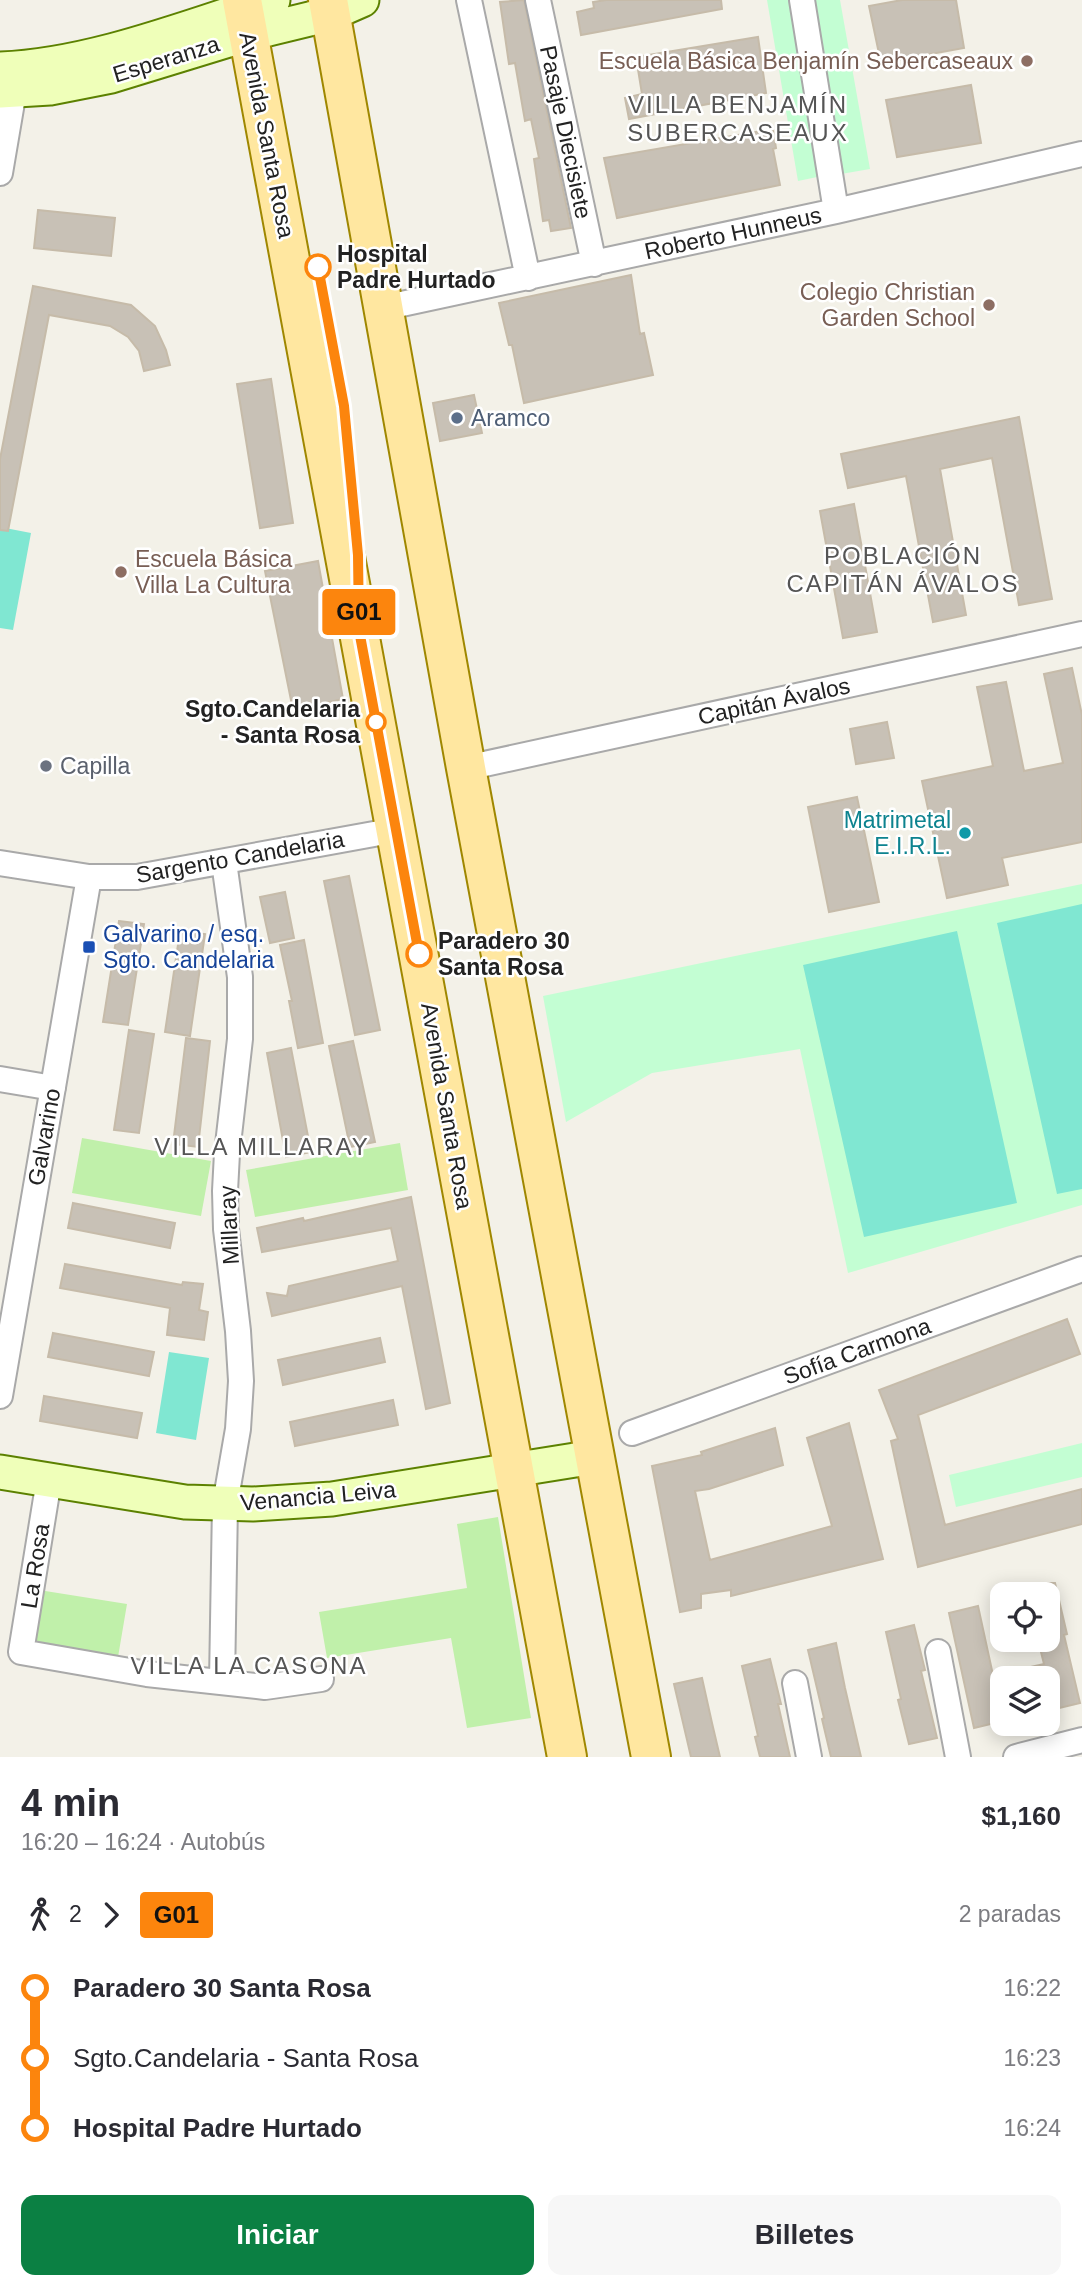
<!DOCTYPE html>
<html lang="es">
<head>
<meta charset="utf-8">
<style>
	:root { --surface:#fff; --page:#f7f7f7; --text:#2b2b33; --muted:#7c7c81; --accent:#0b8043 }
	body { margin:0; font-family:Helvetica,sans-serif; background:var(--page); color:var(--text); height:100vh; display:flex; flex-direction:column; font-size:26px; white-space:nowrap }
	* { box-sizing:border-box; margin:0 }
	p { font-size:23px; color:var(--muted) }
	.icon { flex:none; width:38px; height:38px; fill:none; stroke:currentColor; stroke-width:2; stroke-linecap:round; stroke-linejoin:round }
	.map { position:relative; height:1757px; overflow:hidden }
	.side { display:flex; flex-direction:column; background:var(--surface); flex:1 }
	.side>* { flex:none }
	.badge { padding:0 14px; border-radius:5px; font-size:24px; line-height:46px }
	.buttons { position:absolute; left:990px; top:1582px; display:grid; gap:14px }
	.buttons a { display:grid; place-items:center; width:70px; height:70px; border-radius:14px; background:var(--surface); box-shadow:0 4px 18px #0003; font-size:35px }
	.map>.badge { position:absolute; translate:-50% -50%; box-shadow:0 0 0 4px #fff }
	.legs { display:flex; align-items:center; gap:10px; height:77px; padding:0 21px; font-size:23px }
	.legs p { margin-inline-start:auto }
	.head { display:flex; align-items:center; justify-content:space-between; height:119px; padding:0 21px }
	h1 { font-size:38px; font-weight:600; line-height:52px }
	.cta { display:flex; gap:14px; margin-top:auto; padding:14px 21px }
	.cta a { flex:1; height:80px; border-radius:14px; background:var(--accent); color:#fff; font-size:28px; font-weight:600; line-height:80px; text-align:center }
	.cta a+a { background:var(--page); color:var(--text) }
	ul { padding:0 21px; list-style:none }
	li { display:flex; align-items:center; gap:24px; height:70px; font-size:26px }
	li i { display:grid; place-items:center; width:10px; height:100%; margin:0 9px; background:currentColor }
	li i::after { content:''; width:18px; height:18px; margin:-9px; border:5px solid; border-radius:50%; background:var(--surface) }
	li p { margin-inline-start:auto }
	li:first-child i { background:linear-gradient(#0000 50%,currentColor 0) }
	li:last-child i { background:linear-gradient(currentColor 50%,#0000 0) }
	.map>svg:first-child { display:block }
	.grass { fill:#c0f0aa }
	.park { fill:#c3fed3 }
	.pitch { fill:#80e7d2 }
	.building { fill:#c8c1b6; stroke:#c6bba9; stroke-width:2 }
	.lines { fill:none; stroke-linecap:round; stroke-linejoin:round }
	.street-casing { stroke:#a9a9a9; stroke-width:28 }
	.secondary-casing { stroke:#5c8100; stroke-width:37 }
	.primary-casing { stroke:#9f8700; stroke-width:42 }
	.street { stroke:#fff; stroke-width:24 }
	.secondary { stroke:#efffb9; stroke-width:33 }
	.primary { stroke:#ffe7a0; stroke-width:38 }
	.line-1-casing { stroke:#fff; stroke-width:16 }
	.line-1 { stroke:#fc850d; stroke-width:10 }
	.education-dot { fill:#8d6e63; stroke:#fff; stroke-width:2.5 }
	.stop-1-dot { fill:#fff; stroke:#fc850d; stroke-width:3.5 }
	.service-dot { fill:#5c6f8a; stroke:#fff; stroke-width:2.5 }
	.worship-dot { fill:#6b7280; stroke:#fff; stroke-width:2.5 }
	.culture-dot { fill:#0f9aa8; stroke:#fff; stroke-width:2.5 }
	.transit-dot { fill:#1a4fb4; stroke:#fff; stroke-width:2.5 }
	.labels { text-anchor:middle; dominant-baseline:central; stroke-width:5; stroke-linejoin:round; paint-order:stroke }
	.street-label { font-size:23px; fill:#222; stroke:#fff }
	.education-label { font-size:23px; fill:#785e54; stroke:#fff; text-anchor:end }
	.stop-label { font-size:23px; font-weight:bold; fill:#222; stroke:#fff; text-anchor:start }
	.service-label { font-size:23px; fill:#4e5e75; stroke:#fff; text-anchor:start }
	.worship-label { font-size:23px; fill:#5b616d; stroke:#fff; text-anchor:start }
	.culture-label { font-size:23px; fill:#0d838f; stroke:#fff; text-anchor:end }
	.transit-label { font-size:23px; fill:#164399; stroke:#fff; text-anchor:start }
	.neighbourhood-label { font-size:24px; letter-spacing:2px; fill:#555; stroke:#fff }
</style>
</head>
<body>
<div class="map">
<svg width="1082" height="1757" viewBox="0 0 1082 1757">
	<rect width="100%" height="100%" fill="#f3f1e8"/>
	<!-- grass -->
	<path class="grass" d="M 82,1138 L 211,1161 L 201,1216 L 72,1193 Z
		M 400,1143 L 408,1190 L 255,1217 L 246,1170 Z
		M 498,1517 L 531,1718 L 467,1728 L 451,1638 L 327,1658 L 319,1612 L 467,1588 L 457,1524 Z
		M 39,1590 L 127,1604 L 117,1663 L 30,1648 Z"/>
	<!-- park -->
	<path class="park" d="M 767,0 L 795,0 L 822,176 L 798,181 Z
		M 813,0 L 840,0 L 870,169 L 841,174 Z
		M 1082,884 L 1082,1205 L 848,1273 L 800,1049 L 652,1073 L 566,1122 L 543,996 Z
		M 1082,1443 L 1082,1477 L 956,1507 L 949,1475 Z"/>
	<!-- pitch -->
	<path class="pitch" d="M 0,527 L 31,533 L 13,630 L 0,628 Z
		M 1082,904 L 1082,1189 L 1057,1194 L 997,923 Z
		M 957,931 L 1017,1203 L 864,1237 L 803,965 Z
		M 169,1352 L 209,1358 L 196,1440 L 156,1433 Z"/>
	<!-- building -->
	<path class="building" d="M 524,0 L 571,228 L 551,231 L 549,220 L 543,221 L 534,159 L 539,158 L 531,119 L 525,121 L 515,63 L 509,64 L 500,2 Z
		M 606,0 L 721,0 L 722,9 L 581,35 L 577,12 L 594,8 L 593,2 Z
		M 902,0 L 956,0 L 964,48 L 881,63 L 869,6 Z
		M 758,37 L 766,93 L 629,119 L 625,98 L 642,94 L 636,57 Z
		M 971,85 L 981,143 L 897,157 L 886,100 Z
		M 773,129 L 776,148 L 773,149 L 780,185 L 617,218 L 604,158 Z
		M 38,210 L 115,218 L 111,256 L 34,248 Z
		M 631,275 L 640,334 L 644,333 L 653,375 L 524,403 L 512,345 L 509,345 L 499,303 Z
		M 33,286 L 131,305 L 155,326 L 166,350 L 170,365 L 144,371 L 139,351 L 128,337 L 110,326 L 49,315 L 8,531 L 0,530 L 0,459 Z
		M 271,379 L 293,523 L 260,528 L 237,384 Z
		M 474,395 L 482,433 L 440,441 L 433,403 Z
		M 1019,417 L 1052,599 L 1019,605 L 992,458 L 940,469 L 966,615 L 933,622 L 906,476 L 848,488 L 841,454 Z
		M 854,504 L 877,632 L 843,638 L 820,511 Z
		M 318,561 L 343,699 L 293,710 L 265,571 Z
		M 1072,668 L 1082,715 L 1082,842 L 1002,858 L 1008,885 L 947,898 L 922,781 L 993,766 L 977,687 L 1006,682 L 1024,771 L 1063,763 L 1044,674 Z
		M 887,722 L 894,758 L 856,764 L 850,729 Z
		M 857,797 L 879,902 L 829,912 L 808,807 Z
		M 349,876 L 380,1030 L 355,1035 L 324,881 Z
		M 285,892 L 294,938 L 270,943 L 260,897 Z
		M 119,921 L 144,924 L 128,1025 L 103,1022 Z
		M 180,931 L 205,934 L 190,1036 L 165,1032 Z
		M 304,940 L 323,1043 L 298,1048 L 289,1001 L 292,1001 L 280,945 Z
		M 129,1030 L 154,1034 L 139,1133 L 114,1130 Z
		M 186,1038 L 210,1041 L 198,1147 L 173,1144 Z
		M 353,1041 L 375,1142 L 350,1147 L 329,1046 Z
		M 291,1048 L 311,1152 L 286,1157 L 267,1053 Z
		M 411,1197 L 450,1403 L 426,1409 L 402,1286 L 272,1316 L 267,1293 L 287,1296 L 289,1286 L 398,1261 L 391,1228 L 262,1252 L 257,1228 L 303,1218 L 304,1221 Z
		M 73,1203 L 175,1223 L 170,1248 L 68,1228 Z
		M 65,1264 L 182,1285 L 183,1282 L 203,1284 L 199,1310 L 208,1312 L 204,1340 L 167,1335 L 170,1308 L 60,1288 Z
		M 1067,1319 L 1080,1354 L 918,1415 L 945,1525 L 1082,1489 L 1082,1524 L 918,1567 L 891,1441 L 898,1439 L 879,1390 Z
		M 53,1333 L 154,1352 L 149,1376 L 48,1357 Z
		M 380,1338 L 385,1362 L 283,1385 L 278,1360 Z
		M 44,1396 L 142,1413 L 137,1438 L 40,1421 Z
		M 393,1400 L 398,1425 L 295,1446 L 290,1422 Z
		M 849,1423 L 883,1559 L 731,1596 L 731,1590 L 701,1594 L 701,1608 L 680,1612 L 652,1466 L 702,1455 L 701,1452 L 775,1428 L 783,1465 L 709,1489 L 695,1491 L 710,1560 L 832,1526 L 807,1438 Z
		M 1048,1583 L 1055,1583 L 1067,1634 L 1064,1635 L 1080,1703 L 1051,1710 L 1048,1678 L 1014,1678 L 1013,1671 L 1044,1664 L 1038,1640 L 1048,1640 Z
		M 978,1606 L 1003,1721 L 974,1728 L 949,1613 Z
		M 914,1625 L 925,1670 L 921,1671 L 937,1738 L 909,1744 L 898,1700 L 901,1699 L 886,1632 Z
		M 836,1643 L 845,1688 L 861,1757 L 831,1757 L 822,1719 L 824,1718 L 808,1650 Z
		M 770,1659 L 781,1704 L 778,1704 L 790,1757 L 760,1757 L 755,1737 L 758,1736 L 742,1666 Z
		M 702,1678 L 712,1723 L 720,1757 L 691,1757 L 674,1684 Z"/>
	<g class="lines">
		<defs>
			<path id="street" d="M 469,0 L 528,278
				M 538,0 L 594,264
				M 802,0 L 836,211
				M 0,173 L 17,73
				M 383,308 L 836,211 L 1082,154
				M 466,768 L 1082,634
				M 0,863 L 89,877 L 137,877 L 396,830
				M 0,1079 L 53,1088
				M 0,1396 L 89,877
				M 632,1433 L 1082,1269
				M 49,1480 L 21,1652 L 147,1674 L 265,1687 L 321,1679
				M 938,1652 L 958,1757
				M 222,1682 L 225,1504 L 238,1429 L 241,1381 L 238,1331 L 226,1229 L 225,1191 L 227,1153 L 240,1039 L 240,977 L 224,862
				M 795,1683 L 809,1757
				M 1016,1757 L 1082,1740"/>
			<path id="secondary" d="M 0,69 C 89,66 188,27 273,0
				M 0,91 L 50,88 L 111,76 L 248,34 L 330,14 L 362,0
				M 0,1472 L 185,1502 L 253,1504 L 332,1499 L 594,1457"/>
			<path id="primary" d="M 242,0 L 567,1757
				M 328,0 L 466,768 L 651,1757"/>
		</defs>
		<!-- street casing -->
		<use href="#street" class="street-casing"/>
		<!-- secondary casing -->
		<use href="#secondary" class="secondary-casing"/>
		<!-- primary casing -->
		<use href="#primary" class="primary-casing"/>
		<!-- street -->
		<use href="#street" class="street"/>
		<!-- secondary -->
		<use href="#secondary" class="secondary"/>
		<!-- primary -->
		<use href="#primary" class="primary"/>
	</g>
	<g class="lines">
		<defs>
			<path id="line-1" d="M 318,267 L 344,406 L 358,555 L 359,630 L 419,954"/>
		</defs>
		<!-- line-1 casing -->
		<use href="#line-1" class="line-1-casing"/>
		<!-- line-1 -->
		<use href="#line-1" class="line-1"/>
	</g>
	<!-- markers -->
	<g class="education-dot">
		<circle cx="1027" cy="61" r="7"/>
		<circle cx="989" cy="305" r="7"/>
		<circle cx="121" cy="572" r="7"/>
	</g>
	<g class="stop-1-dot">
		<circle cx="318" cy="267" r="12"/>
		<circle cx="376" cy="722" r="9"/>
		<circle cx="419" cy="954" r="12"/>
	</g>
	<circle class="service-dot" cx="457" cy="418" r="7"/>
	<circle class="worship-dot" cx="46" cy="766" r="7"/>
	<circle class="culture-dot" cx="965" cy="833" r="7"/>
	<rect class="transit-dot" x="82" y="940" width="14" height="14" rx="3.5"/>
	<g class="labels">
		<!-- street labels -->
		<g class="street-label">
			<text transform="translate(166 59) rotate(-17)">Esperanza</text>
			<text transform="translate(566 132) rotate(78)">Pasaje Diecisiete</text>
			<text transform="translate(267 135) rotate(79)">Avenida Santa Rosa</text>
			<text transform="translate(733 233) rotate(-12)">Roberto Hunneus</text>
			<text transform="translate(774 701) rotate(-12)">Capitán Ávalos</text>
			<text transform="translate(240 857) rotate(-10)">Sargento Candelaria</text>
			<text transform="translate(447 1106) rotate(80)">Avenida Santa Rosa</text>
			<text transform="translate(44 1137) rotate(-80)">Galvarino</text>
			<text transform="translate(229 1225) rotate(-93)">Millaray</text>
			<text transform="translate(857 1351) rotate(-20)">Sofía Carmona</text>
			<text transform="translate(318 1496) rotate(-5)">Venancia Leiva</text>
			<text transform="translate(35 1566) rotate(-81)">La Rosa</text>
		</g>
		<!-- education labels -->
		<g class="education-label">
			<text x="1013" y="61">Escuela Básica Benjamín Sebercaseaux</text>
			<text x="975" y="292">Colegio Christian<tspan x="975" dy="26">Garden School</tspan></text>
			<text x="135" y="559" text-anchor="start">Escuela Básica<tspan x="135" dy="26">Villa La Cultura</tspan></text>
		</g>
		<!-- stop labels -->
		<g class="stop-label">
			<text x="337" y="254">Hospital<tspan x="337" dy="26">Padre Hurtado</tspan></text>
			<text x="360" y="709" text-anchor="end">Sgto.Candelaria<tspan x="360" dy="26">- Santa Rosa</tspan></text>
			<text x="438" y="941">Paradero 30<tspan x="438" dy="26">Santa Rosa</tspan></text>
		</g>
		<!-- service labels -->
		<g class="service-label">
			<text x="471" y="418">Aramco</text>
		</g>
		<!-- worship labels -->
		<g class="worship-label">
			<text x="60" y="766">Capilla</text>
		</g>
		<!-- culture labels -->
		<g class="culture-label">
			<text x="951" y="820">Matrimetal<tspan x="951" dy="26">E.I.R.L.</tspan></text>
		</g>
		<!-- transit labels -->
		<g class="transit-label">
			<text x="103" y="934">Galvarino / esq.<tspan x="103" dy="26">Sgto. Candelaria</tspan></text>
		</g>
		<!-- neighbourhood labels -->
		<g class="neighbourhood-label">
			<text x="738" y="104">VILLA BENJAMÍN<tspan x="738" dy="28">SUBERCASEAUX</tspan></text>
			<text x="903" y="555">POBLACIÓN<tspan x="903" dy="28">CAPITÁN ÁVALOS</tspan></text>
			<text x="262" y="1146">VILLA MILLARAY</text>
			<text x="249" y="1665">VILLA LA CASONA</text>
		</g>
	</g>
</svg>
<div class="buttons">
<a><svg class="icon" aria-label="locate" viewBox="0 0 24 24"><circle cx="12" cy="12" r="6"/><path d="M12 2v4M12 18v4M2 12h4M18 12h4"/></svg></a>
<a><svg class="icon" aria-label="layers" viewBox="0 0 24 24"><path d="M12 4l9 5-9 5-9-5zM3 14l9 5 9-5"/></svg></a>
</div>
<b class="badge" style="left:359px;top:612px;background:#fc850d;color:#111">G01</b>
</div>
<section class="side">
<div class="head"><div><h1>4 min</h1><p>16:20 – 16:24 · Autobús</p></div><b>$1,160</b></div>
<div class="legs"><svg class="icon" aria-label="walk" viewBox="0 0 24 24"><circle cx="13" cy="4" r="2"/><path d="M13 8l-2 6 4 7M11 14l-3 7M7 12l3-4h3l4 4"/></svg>2<svg class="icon" aria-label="forward" viewBox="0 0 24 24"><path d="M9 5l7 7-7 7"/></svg><b class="badge" style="background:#fc850d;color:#111">G01</b><p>2 paradas</p></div>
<ul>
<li><i style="color:#fc850d"></i><b>Paradero 30 Santa Rosa</b><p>16:22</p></li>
<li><i style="color:#fc850d"></i><span>Sgto.Candelaria - Santa Rosa</span><p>16:23</p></li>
<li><i style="color:#fc850d"></i><b>Hospital Padre Hurtado</b><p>16:24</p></li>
</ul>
<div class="cta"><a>Iniciar</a><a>Billetes</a></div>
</section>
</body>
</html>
